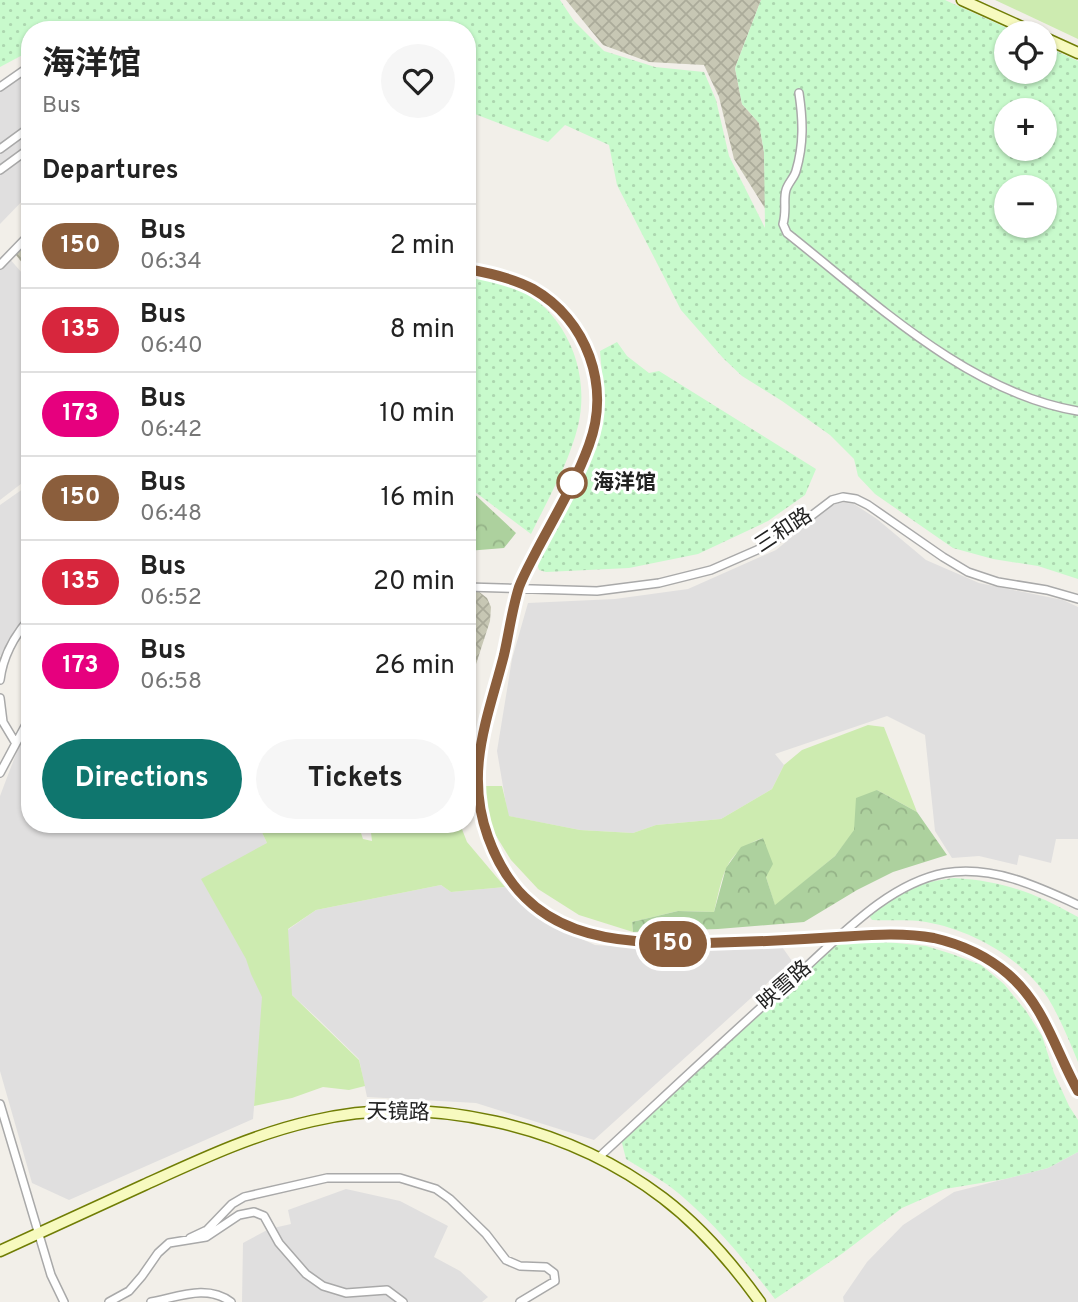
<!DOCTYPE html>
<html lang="en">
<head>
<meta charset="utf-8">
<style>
	:root { --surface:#fff; --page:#f6f6f6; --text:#222; --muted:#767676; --line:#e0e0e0; --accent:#0f766e }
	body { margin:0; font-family:Overpass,"Noto Sans SC",sans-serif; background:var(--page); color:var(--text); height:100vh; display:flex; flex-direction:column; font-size:26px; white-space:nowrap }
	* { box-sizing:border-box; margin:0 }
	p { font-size:23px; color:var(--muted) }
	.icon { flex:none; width:38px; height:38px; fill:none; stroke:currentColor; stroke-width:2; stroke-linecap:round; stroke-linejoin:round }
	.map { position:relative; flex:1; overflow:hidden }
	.side { position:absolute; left:21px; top:21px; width:455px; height:812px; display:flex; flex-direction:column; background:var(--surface); border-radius:28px; box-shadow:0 2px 5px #0004 }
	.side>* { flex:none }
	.badge { padding:0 14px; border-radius:23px; font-size:24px; line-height:46px }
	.controls { position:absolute; left:994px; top:21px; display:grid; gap:14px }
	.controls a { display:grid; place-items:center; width:63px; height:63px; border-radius:50%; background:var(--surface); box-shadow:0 2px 5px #0004; font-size:35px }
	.map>.badge { position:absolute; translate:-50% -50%; box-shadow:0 0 0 4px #fff }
	h2 { padding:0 21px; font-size:26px; line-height:63px }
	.round { display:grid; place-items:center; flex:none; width:74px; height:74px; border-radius:37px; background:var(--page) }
	.headline { display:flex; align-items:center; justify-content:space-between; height:119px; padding:0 21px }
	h1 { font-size:33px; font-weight:700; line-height:52px }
	.button { display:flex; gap:14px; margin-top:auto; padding:14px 21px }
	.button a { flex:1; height:80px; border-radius:42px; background:var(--accent); color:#fff; font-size:28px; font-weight:700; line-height:80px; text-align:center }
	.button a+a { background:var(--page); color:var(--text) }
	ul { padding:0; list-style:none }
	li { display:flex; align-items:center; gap:21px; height:84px; padding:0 21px; border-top:2px solid var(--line) }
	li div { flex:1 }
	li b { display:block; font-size:26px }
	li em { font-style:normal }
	li .badge { min-width:77px; font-weight:700; text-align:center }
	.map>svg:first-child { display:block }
	.residential { fill:#e0dfdf }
	.construction { fill:url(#construction-cross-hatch) }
	.grass { fill:#cdebb0 }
	.forest { fill:url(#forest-crowns) }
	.park { fill:url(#park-dots); fill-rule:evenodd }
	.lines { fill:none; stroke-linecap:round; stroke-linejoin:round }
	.street-casing { stroke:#a9a9a9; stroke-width:10 }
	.secondary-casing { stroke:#707d05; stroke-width:13 }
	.street { stroke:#fff; stroke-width:7 }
	.secondary { stroke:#f7fabf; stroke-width:10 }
	.line-casing { stroke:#fff; stroke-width:16 }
	.line { stroke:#8b5e3c; stroke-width:10 }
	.stop-dot { fill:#fff; stroke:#8b5e3c; stroke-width:3.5 }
	.labels { text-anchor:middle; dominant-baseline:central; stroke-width:6; stroke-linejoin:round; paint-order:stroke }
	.stop-label { font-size:21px; font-weight:bold; fill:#222; stroke:#fff; text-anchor:start }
	.street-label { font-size:21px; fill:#222; stroke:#fff }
</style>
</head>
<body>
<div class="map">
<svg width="1078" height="1302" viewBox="0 0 1078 1302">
	<defs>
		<pattern id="construction-cross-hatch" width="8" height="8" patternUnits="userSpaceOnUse" patternTransform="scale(1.75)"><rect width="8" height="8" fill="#c7c7b4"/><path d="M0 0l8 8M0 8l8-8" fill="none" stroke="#abab9a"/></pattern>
		<pattern id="forest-crowns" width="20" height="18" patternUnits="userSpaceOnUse" patternTransform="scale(1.75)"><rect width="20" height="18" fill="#add19e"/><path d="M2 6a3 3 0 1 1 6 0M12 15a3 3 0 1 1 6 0" fill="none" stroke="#95b388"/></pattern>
		<pattern id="park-dots" width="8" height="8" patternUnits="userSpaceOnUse" patternTransform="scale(1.75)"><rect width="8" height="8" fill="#c8facc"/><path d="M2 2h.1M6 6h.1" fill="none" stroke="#acd6af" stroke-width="1.8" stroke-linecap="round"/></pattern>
	</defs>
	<rect width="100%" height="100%" fill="#f2efe9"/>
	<!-- residential -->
	<path class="residential" d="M 30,71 L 30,193 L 0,224 L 0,90 Z
		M 8,257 L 30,282 L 30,477 L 0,500 L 0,265 Z
		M 30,484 L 30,626 L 0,656 L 0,505 Z
		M 840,502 L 854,504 L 877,519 L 926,560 L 979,583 L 1063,600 L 1078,607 L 1078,839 L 1056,839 L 1051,863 L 1019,855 L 1017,865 L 979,856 L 952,858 L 935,831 L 925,735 L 887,716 L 775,754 L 784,765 L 772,789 L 721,819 L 656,825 L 633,833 L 580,830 L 508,816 L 497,751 L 512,659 L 528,603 L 615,599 L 688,589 L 776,550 L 826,509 Z
		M 30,730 L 30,824 L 258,824 L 267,843 L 246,959 L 316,910 L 441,885 L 451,892 L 505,887 L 542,921 L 595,945 L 674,950 L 780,944 L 792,961 L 594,1140 L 476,1103 L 367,1097 L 359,1059 L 317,1018 L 292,995 L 263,997 L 253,1119 L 69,1200 L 32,1183 L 0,1071 L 0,796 L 19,746 Z
		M 1078,1152 L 1078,1302 L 844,1302 L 843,1297 L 867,1262 L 903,1225 L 954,1192 L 1048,1168 Z
		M 346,1189 L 400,1201 L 448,1226 L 434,1257 L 460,1271 L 488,1297 L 482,1302 L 242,1302 L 243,1243 L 269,1229 L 291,1224 L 288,1210 Z"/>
	<!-- construction -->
	<path class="construction" d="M 566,0 L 761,0 L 735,68 L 742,104 L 759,123 L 764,152 L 766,210 L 734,159 L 719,97 L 704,65 L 649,62 L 603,45 Z
		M 30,234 L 30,273 L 12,250 Z
		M 467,591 L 478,591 L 487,598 L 491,607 L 490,621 L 467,692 Z"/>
	<!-- grass -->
	<path class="grass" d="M 995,0 L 1078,0 L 1078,39 Z
		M 868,725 L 884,727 L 917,812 L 877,790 L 855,830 L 835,856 L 775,906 L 766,877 L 763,838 C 724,851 723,876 714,912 L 678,911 L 632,922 L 633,932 L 579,915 L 538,889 L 511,860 L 490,826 L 480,786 L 502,786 L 509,816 L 580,830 L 633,833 L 656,825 L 721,819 L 772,789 L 784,765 L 802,750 Z
		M 258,824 L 358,824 L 363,839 L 372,841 L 370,824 L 460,824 L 467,842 L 505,887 L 451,892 L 441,885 L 316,910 L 288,929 L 292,995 L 359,1060 L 365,1086 L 349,1090 L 323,1087 L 292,1098 L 254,1106 L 262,997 L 251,974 L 246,959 L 201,879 L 267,843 Z"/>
	<!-- forest -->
	<path class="forest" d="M 467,487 L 516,533 L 504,548 L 467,551 Z
		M 877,790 L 917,812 L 947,855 L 893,872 L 857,890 L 804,922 L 718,929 L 633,932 L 632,922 L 678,911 L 714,912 L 726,868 L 741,847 L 763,838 L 773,864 L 766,877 L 775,905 L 835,856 L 854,830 L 856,798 Z"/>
	<!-- park -->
	<path class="park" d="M 0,0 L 560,0 L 574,21 L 604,51 L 655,67 L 704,72 L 716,100 L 729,156 L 765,228 L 764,152 L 759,123 L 742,104 L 735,68 L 761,0 L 945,0 L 1018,33 L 1006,33 L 1006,72 L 1045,72 L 1045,46 L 1078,61 L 1078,579 L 1038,566 L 993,559 L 953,548 L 875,494 L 858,476 L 854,459 L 830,435 L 782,401 L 742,376 L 723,358 L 681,310 L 617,185 L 609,145 L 565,125 L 548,142 L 467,111 L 467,30 L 369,25 L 338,27 L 331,30 L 211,30 L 188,24 L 107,22 L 79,30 L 30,30 L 30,51 L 0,67 ZM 1006,110 L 1045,110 L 1045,149 L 1006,149 ZM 1006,187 L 1045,187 L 1045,226 L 1006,226 Z
		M 467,274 C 479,276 492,278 504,282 C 562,303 592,367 578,426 C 569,463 548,499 531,534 L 467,486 Z
		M 617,342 L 627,356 L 649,373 L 659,371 L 816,469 L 805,495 L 768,521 L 698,554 L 629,568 L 546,572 L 539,570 L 536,560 L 540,551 L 598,433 L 604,398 L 600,351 Z
		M 954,878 C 1004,881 1035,893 1078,917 L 1078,1062 C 1069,1040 1060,1018 1048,998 C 1022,958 972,930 926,922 C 908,919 890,921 872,920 L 869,916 C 883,888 927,882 954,878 Z
		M 877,941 L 926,946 L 952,954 L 981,965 L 1004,984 L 1026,1011 L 1042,1036 L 1054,1073 L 1069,1106 L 1078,1120 L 1078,1152 L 1048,1168 L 1005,1179 L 945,1189 L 902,1208 L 843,1253 L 775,1299 C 743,1258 710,1217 668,1185 C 655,1176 640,1168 626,1159 L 621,1139 L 815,957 L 839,944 Z"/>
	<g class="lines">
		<defs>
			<path id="street" d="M 146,30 L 179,30
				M 0,87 L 30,66
				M 799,93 C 803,120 804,144 796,171 C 794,178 788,183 786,190 C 783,200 787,210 783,224 L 787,233 C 872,300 968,393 1078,411
				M 0,149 L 30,127
				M 0,170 L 30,148
				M 0,265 L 30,234
				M 467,269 C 490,273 513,278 533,289 C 587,320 610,386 589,445 C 572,494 536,539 519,587 C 511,609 509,633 504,655 C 488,718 464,771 488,837 C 524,937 607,944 699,943 C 745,942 791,940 837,937 C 869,935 902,932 934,938 C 958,943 982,954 1002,970 C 1045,1003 1053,1047 1078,1091
				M 467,587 L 597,591 L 659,583 L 711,570 L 757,550 L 794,529 L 832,500 L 843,497 L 856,499 L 868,505 L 943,557 L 968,572 L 998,582 L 1047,590 L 1078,599
				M 0,680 C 3,656 14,636 30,618
				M 0,698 L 3,722 L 15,742
				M 0,773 L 30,717
				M 0,1104 L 51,1275 L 64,1302
				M 598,1158 C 663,1098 727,1037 794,978 C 838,939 886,884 945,873 C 992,865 1037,886 1078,905
				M 190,1238 L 207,1230 L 232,1204 L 244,1197 L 327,1178 L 400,1178 L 436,1189 L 450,1199 L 486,1234 L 506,1260 L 520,1266 L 546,1267 L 554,1273 L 555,1281 L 520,1302
				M 109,1302 L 129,1291 L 142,1276 L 158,1253 L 169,1243 L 206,1237 L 239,1215 L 254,1212 L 264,1216 L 279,1243 L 306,1274 L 323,1286 L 346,1293 L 387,1290 L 403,1302
				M 151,1302 C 178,1297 207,1284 231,1302"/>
			<path id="secondary" d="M 962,0 L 1035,33
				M 1045,38 L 1078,53
				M 0,1251 C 48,1229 96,1207 144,1185 C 199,1160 254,1134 312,1121 C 429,1093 567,1125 663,1198 C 701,1227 732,1263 760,1302"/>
		</defs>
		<!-- street casing -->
		<use href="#street" class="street-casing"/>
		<!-- secondary casing -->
		<use href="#secondary" class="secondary-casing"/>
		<!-- street -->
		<use href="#street" class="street"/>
		<!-- secondary -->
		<use href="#secondary" class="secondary"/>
	</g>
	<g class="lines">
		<defs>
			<path id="line" d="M 467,269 C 490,273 513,278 533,289 C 587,320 611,386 589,445 C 576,481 555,516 537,550 C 531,562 524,574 519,587 C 512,609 509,633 504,655 C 488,718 464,771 488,837 C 525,940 612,944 706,943 C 749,942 793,940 837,937 C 869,935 902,932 934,938 C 960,944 987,956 1008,974 C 1045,1006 1055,1050 1078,1091"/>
		</defs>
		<!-- line casing -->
		<use href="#line" class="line-casing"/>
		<!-- line -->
		<use href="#line" class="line"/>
	</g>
	<!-- markers -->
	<circle class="stop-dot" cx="572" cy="483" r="14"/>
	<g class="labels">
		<!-- stop labels -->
		<g class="stop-label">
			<text x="593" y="483">海洋馆</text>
		</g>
		<!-- street labels -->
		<g class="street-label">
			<text transform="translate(784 531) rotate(-33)">三和路</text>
			<text transform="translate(785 986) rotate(-41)">映雪路</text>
			<text transform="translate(398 1113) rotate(1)">天镜路</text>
		</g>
	</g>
</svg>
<div class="controls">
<a><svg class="icon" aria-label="locate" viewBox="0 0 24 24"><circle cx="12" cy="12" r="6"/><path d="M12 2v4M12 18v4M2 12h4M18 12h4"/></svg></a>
<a>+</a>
<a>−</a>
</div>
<b class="badge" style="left:673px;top:944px;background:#8b5e3c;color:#fff">150</b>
<section class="side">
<div class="headline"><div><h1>海洋馆</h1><p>Bus</p></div><a class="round"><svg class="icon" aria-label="heart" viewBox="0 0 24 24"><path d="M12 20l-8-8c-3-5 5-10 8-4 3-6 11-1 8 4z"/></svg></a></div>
<h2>Departures</h2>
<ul>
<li><span class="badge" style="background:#8b5e3c;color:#fff">150</span><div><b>Bus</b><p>06:34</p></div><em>2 min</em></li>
<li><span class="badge" style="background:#d7263d;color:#fff">135</span><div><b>Bus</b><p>06:40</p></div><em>8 min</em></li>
<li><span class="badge" style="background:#e6007e;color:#fff">173</span><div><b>Bus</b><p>06:42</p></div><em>10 min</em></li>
<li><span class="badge" style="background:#8b5e3c;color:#fff">150</span><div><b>Bus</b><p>06:48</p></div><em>16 min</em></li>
<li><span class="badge" style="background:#d7263d;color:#fff">135</span><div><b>Bus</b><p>06:52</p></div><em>20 min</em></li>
<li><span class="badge" style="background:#e6007e;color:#fff">173</span><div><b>Bus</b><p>06:58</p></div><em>26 min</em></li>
</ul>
<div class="button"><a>Directions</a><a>Tickets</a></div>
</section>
</div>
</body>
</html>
